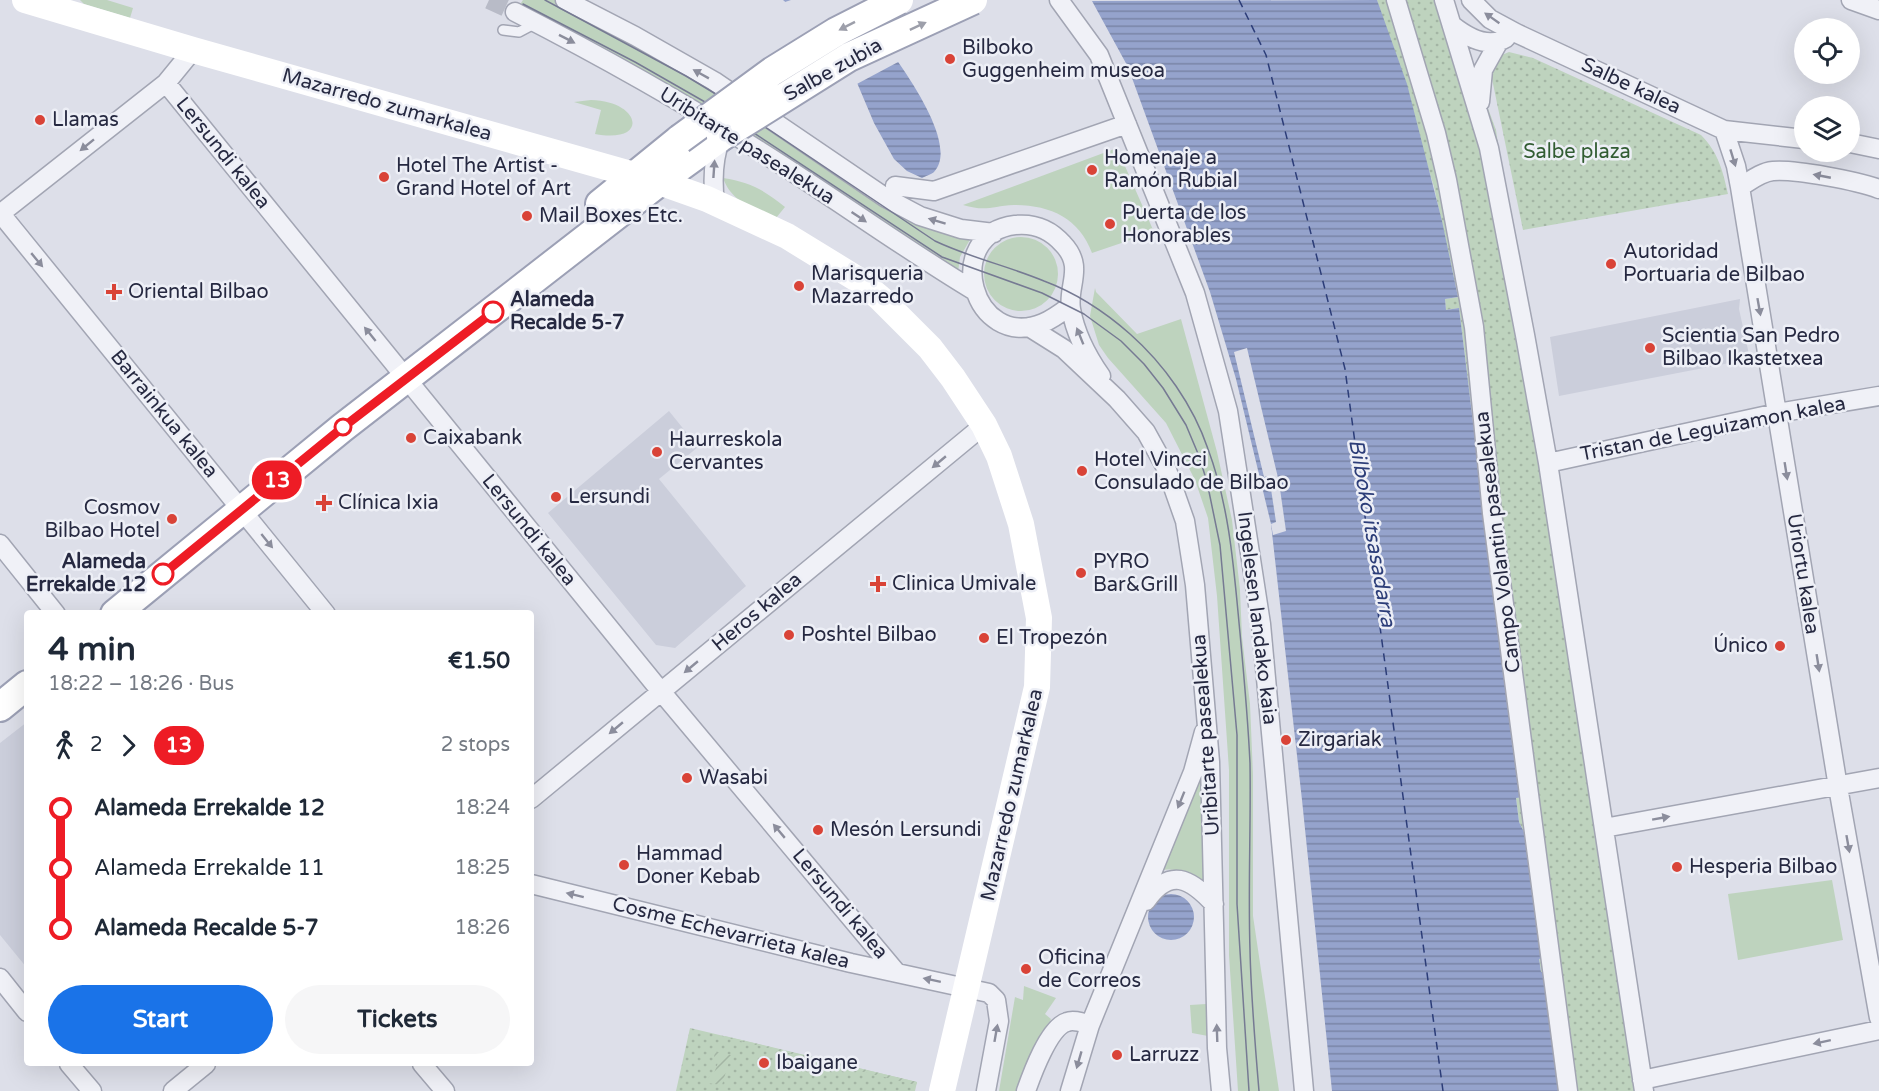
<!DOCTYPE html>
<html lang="en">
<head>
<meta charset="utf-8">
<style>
	:root { --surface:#fff; --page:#f6f6f7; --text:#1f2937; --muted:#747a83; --accent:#1a73e8 }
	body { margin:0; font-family:"Varela Round",sans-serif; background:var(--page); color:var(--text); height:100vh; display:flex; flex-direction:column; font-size:22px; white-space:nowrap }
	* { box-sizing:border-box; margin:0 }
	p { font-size:20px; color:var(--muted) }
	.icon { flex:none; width:33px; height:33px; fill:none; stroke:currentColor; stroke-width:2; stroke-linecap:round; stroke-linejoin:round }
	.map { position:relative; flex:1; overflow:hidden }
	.sheet { position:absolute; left:24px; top:610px; width:510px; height:456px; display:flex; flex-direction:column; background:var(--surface); border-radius:6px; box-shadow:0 6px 24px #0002 }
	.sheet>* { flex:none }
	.badge { padding:0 12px; border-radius:20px; font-size:21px; line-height:39px }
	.tools { position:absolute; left:1794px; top:18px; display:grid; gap:12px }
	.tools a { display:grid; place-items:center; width:66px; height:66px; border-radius:50%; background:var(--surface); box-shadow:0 6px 24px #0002; font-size:30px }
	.map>.badge { position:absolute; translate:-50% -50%; box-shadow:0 0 0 3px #fff }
	.legs { display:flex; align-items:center; gap:9px; height:66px; padding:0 24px; font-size:20px }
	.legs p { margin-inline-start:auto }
	.head { display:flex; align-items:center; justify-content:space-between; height:102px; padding:0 24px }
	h1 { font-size:33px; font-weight:700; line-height:45px }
	.primary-button { display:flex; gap:12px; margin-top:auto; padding:12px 24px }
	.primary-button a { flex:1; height:69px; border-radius:36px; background:var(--accent); color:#fff; font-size:24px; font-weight:700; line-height:69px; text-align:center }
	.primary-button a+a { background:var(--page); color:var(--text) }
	ul { padding:0 24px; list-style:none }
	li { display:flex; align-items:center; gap:21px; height:60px; font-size:22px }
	li i { display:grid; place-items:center; width:9px; height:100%; margin:0 8px; background:currentColor }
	li i::after { content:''; width:15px; height:15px; margin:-8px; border:4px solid; border-radius:50%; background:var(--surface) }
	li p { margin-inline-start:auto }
	li:first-child i { background:linear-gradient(#0000 50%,currentColor 0) }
	li:last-child i { background:linear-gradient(currentColor 50%,#0000 0) }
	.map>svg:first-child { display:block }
	.built { fill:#cbcedb }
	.grass { fill:#bed3be }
	.park { fill:url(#park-dots) }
	.garden { fill:url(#garden-furrows) }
	.water { fill:url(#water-rules) }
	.pier { fill:#dddfe9 }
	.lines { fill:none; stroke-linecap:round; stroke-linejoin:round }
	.ferry { stroke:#2c3d78; stroke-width:1.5; stroke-dasharray:8 6; stroke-linecap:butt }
	.street-tunnel { stroke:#b8bbc7; stroke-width:18; stroke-dasharray:18 9; stroke-linecap:butt }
	.lane-casing { stroke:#a2a5b3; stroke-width:12 }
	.street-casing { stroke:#a2a5b3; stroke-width:21 }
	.primary-casing { stroke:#9ca0b5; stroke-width:32 }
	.lane { stroke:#f0f1f7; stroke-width:9 }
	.street { stroke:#f0f1f7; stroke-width:18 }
	.secondary { stroke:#fff; stroke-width:26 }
	.primary { stroke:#fff; stroke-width:28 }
	.tram { stroke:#767a93; stroke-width:1.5 }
	.primary-bridge-casing { stroke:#9ca0b5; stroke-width:32; stroke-linecap:butt }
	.primary-bridge { stroke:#fff; stroke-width:28 }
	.oneway { fill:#8b8d9c }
	.oneway2 { fill:#9d9faa }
	.line-1-casing { stroke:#fff; stroke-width:14 }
	.line-1 { stroke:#ee1c25; stroke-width:9 }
	.poi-dot { fill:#d94337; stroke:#edeff6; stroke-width:2 }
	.stop-1-dot { fill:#fff; stroke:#ee1c25; stroke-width:3 }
	.labels { text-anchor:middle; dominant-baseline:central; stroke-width:5; stroke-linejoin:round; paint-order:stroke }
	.poi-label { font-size:20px; fill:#262941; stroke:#edeff6; text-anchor:start }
	.street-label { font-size:20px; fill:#262941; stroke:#edeff6 }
	.park-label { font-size:20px; fill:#325d33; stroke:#edeff6 }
	.stop-label { font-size:20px; font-weight:bold; fill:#262941; stroke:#edeff6; text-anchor:start }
	.water-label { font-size:21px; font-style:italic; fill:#2c3d78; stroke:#edeff6 }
</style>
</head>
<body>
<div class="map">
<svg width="1879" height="1091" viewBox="0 0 1879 1091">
	<defs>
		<pattern id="park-dots" width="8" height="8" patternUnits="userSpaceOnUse" patternTransform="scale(1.5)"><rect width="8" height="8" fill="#bed3be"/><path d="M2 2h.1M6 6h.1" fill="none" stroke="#a3b5a4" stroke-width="1.8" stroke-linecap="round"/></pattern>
		<pattern id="garden-furrows" width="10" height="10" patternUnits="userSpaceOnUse" patternTransform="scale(1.5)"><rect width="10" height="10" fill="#bed3be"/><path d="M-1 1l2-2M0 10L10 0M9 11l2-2" fill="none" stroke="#a3b5a4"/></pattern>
		<pattern id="water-rules" width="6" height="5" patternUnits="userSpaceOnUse" patternTransform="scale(1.5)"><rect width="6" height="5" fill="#95a3cc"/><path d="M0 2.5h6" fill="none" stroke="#7985a7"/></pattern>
	</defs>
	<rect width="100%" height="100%" fill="#dddfe9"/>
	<!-- built -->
	<path class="built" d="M 1740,299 L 1739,309 L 1750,359 L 1559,396 L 1550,337 Z
		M 669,411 L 698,447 L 659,479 L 746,586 L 675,648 L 656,645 L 548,513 Z
		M 27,722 L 27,968 L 0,935 L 0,743 Z"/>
	<!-- grass -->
	<path class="grass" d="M 80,0 L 107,0 L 133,8 L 130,18 L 84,4 Z
		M 523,0 L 563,0 L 714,81 L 886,198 L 975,231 L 960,257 L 957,280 L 515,12 Z
		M 591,100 C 641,101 650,144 595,134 L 601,110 L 574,102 Z
		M 1117,148 L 1154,232 L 1092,253 C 1079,218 1050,205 1014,205 C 992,206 986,212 963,205 Z
		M 723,178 C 750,182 764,190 785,207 L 776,218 C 753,207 732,203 723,178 Z
		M984 274a37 37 0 1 1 74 0a37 37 0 1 1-74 0Z
		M 1095,288 L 1096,292 L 1137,334 L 1181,319 L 1217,452 L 1232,520 L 1240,590 L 1242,637 L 1250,704 L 1253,775 L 1253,916 L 1279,1091 L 1238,1091 L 1229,955 L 1229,770 L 1217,596 L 1208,518 L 1195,480 L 1166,423 L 1108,358 L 1099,345 L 1090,316 Z
		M 1204,757 L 1204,883 C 1191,876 1177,867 1162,870 Z
		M 1832,880 L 1843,940 L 1738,960 L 1728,894 Z
		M 1024,986 L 1056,998 L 1045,1014 L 1051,1019 L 1017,1091 L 999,1091 L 1015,997 L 1023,1000 Z
		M 1206,1004 L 1208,1036 L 1192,1033 L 1190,1005 Z"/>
	<!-- park -->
	<path class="park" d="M 1377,0 L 1448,0 L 1496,130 L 1527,349 L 1644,1091 L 1561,1091 L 1546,972 L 1541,972 L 1539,959 L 1544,958 L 1530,844 L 1519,822 L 1516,798 L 1523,797 L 1485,520 L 1459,308 L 1446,310 L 1445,299 L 1458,297 L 1434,187 Z
		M 1509,52 L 1533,58 L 1701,135 C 1718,152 1723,171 1728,194 L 1523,230 L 1490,69 L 1497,57 Z
		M 690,1028 L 917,1082 L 915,1091 L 676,1091 Z"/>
	<!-- garden -->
	<path class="garden" d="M 725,1036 L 917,1082 L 916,1085 L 724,1037 Z
		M 715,1052 L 731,1055 L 722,1085 L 707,1083 L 709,1077 L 713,1076 L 719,1060 L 714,1057 Z"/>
	<!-- water -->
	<path class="water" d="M 783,0 L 852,0 C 873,29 966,138 934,172 C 932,174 926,176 922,178 L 907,171 L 894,159 L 874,123 L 855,78 L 811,24 Z
		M 1377,0 L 1407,84 L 1442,221 L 1458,297 L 1445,299 L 1446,310 L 1459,308 L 1485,520 L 1523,797 L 1516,798 L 1519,822 L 1530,844 L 1544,958 L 1539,959 L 1541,972 L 1546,972 L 1561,1091 L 1332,1091 L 1302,800 L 1271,524 L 1236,379 L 1210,292 L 1128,67 L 1092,1 Z
		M1148 917a23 23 0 1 1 46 0a23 23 0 1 1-46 0Z"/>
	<!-- pier -->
	<path class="pier" d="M 791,0 L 856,0 L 900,61 L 855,85 L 839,57 L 809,26 L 782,3 Z
		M 1247,348 L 1279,482 L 1286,531 L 1273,535 L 1271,524 L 1276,522 L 1269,476 L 1264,477 L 1234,352 Z"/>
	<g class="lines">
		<!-- ferry -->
		<path class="ferry" d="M 1239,0 L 1266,55 L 1345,369 L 1443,1091"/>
		<!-- street-tunnel -->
		<path class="street-tunnel" d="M 489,0 L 515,12"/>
		<defs>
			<path id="lane" d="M 503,30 L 519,32 L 536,23"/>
			<path id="street" d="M 565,0 L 635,36 L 714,81 L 886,198 L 920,216 L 961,229 L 994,233
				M 1059,0 L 1099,55 L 1195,293 L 1228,411 L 1261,624 L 1304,1091
				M 1396,0 L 1436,133 L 1447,180 L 1474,327 L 1492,513 L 1568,1091
				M 1444,0 L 1489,148 L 1525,335 L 1548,463 L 1644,1091
				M 1471,0 L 1490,19 L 1516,33 L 1724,130 L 1804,139
				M 1851,0 L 1879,10
				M 515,12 C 599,55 681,101 760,151 C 832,196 900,246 973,290
				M 1452,25 C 1467,37 1488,49 1506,38
				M 166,83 L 654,683 L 897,973
				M 1480,102 L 1483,70 L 1498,43
				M 1724,130 L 1736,166 L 1740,187 L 1838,787 L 1879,1018
				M 1850,143 L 1879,149
				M 895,186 L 934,191 L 1127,124
				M 1740,187 C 1750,181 1761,172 1773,171 C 1795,169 1858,181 1879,189
				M 715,202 C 712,179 713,159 721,137
				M 0,214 L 166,83 L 193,50
				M 1,214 L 326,614
				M 1070,306 C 1062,312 1053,319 1043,323 C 972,352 941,234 1015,225 C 1034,223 1050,229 1063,244 C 1085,267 1067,286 1071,309 C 1075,332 1087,356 1101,376
				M 1029,327 L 1064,349 L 1117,399 L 1146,432 L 1167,470 L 1185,521 L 1195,585 L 1210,762 L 1217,1048 L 1221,1091
				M 1548,463 L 1777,413 L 1879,396
				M 0,544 L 56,614
				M 531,799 L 984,425
				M 1604,828 L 1879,778
				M 531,884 L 851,963 L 989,993 L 996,1000 L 999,1021 L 986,1091
				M 1146,901 C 1170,867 1190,878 1214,904
				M 0,978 L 27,1012
				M 69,1064 L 92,1091
				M 422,1064 L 445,1091
				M 1642,1080 L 1879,1030
				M 173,1091 L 206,1064
				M 1026,1091 C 1032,1074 1049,1027 1067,1022 C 1074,1019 1083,1023 1090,1025
				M 1070,1091 L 1090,1025 L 1193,772 L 1204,732"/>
			<path id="primary" d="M 600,204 L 680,139
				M 115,614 L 342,428 L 659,182 L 721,137
				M 0,707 L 27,685"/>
		</defs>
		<!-- lane casing -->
		<use href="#lane" class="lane-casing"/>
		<!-- street casing -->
		<use href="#street" class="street-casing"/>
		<!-- primary casing -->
		<use href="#primary" class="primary-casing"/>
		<!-- lane -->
		<use href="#lane" class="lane"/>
		<!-- street -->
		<use href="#street" class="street"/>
		<!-- secondary -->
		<path class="secondary" d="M 25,0 L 193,50 L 659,182 L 707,199 L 787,236 L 857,279 L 880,298 L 930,348 L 953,378 L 984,425 L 999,456 L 1021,524 L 1039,618 L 1037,687 L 942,1091"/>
		<!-- primary -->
		<use href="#primary" class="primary"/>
		<!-- tram -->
		<path class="tram" d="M 545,0 L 686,76 L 719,96 L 935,241 C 971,258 1008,266 1044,281 C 1076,293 1104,311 1130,334 C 1164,364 1193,405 1208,449 C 1230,508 1234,571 1240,633 C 1244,676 1248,720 1250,763 C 1251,826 1248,888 1250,950 C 1251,997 1255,1044 1259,1091
			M 523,4 L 635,62 L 719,110 L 942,257 L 1042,293 L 1084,314 L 1121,341 L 1144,364 L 1163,388 L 1186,425 L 1199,456 L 1207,482 L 1220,545 L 1237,735 L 1237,904 L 1249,1091"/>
		<defs>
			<path id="primary-bridge" d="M 721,137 L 849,57 L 973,0
				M 680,139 L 773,71 L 836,32 L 899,0"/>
		</defs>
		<!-- primary-bridge casing -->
		<use href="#primary-bridge" class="primary-bridge-casing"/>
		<!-- primary-bridge -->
		<use href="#primary-bridge" class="primary-bridge"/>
	</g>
	<!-- one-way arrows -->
	<defs><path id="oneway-solid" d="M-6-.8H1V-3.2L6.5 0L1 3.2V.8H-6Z" transform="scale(1.5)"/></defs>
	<g class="oneway">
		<use href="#oneway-solid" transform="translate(1492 18) rotate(-145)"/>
		<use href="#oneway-solid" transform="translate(567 39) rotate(27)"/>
		<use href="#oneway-solid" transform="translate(701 74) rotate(-151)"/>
		<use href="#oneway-solid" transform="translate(87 145) rotate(141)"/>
		<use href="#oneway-solid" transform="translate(1733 158) rotate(73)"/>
		<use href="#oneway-solid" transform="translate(714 169) rotate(-86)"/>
		<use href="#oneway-solid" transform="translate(1822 176) rotate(-169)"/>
		<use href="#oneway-solid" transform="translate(859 217) rotate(34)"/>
		<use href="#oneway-solid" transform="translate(937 221) rotate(-163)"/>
		<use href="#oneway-solid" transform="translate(37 260) rotate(50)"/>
		<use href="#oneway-solid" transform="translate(1759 307) rotate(80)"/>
		<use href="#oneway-solid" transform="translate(370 334) rotate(-129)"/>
		<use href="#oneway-solid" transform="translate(1080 336) rotate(-112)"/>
		<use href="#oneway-solid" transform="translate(939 462) rotate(140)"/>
		<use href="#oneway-solid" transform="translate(1786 471) rotate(81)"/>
		<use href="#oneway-solid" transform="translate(267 541) rotate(51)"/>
		<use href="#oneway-solid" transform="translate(1818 663) rotate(81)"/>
		<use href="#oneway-solid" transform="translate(691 667) rotate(140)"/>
		<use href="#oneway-solid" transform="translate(616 728) rotate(140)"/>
		<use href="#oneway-solid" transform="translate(1181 800) rotate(112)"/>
		<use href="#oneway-solid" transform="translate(1661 818) rotate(-10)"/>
		<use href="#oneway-solid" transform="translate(779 831) rotate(-130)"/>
		<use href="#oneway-solid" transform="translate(1848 844) rotate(80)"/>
		<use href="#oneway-solid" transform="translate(575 895) rotate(-166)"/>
		<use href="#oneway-solid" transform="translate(932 980) rotate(-168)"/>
		<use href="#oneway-solid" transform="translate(996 1033) rotate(-80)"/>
		<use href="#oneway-solid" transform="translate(1217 1033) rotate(-92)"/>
		<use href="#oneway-solid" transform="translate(1822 1042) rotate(168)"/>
		<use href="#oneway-solid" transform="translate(1079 1060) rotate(106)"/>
	</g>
	<g class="oneway2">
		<use href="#oneway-solid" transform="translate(847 26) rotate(153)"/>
		<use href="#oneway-solid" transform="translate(918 26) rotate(-25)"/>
	</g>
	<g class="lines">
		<defs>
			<path id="line-1" d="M 163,574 L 342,428 L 493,312"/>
		</defs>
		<!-- line-1 casing -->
		<use href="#line-1" class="line-1-casing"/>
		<!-- line-1 -->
		<use href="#line-1" class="line-1"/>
	</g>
	<!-- markers -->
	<g class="poi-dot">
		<circle cx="950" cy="59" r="6"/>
		<circle cx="40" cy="120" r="6"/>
		<circle cx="1092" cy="170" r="6"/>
		<circle cx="384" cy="177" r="6"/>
		<circle cx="527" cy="216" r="6"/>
		<circle cx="1110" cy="224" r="6"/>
		<circle cx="1611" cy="264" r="6"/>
		<circle cx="799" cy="286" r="6"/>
		<path d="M111 283h6v6h6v6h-6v6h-6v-6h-6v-6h6z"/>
		<circle cx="1650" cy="348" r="6"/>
		<circle cx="411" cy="438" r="6"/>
		<circle cx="657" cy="452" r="6"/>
		<circle cx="1082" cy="471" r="6"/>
		<circle cx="556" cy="497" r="6"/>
		<path d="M321 494h6v6h6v6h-6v6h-6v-6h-6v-6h6z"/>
		<circle cx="172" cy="519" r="6"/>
		<circle cx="1081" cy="573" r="6"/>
		<path d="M875 575h6v6h6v6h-6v6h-6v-6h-6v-6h6z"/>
		<circle cx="789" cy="635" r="6"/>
		<circle cx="984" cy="638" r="6"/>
		<circle cx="1780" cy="646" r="6"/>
		<circle cx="1286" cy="740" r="6"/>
		<circle cx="687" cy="778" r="6"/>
		<circle cx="818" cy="830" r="6"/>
		<circle cx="624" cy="865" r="6"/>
		<circle cx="1677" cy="867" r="6"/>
		<circle cx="1026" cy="969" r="6"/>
		<circle cx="1117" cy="1055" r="6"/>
		<circle cx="764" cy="1063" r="6"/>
	</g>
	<g class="stop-1-dot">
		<circle cx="493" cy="312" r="10"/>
		<circle cx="343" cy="427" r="8"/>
		<circle cx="163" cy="574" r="10"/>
	</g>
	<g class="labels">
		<!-- poi labels -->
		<g class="poi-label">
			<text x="962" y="48">Bilboko<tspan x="962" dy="23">Guggenheim museoa</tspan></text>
			<text x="52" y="120">Llamas</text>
			<text x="1104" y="158">Homenaje a<tspan x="1104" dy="23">Ramón Rubial</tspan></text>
			<text x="396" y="166">Hotel The Artist -<tspan x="396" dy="23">Grand Hotel of Art</tspan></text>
			<text x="1122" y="213">Puerta de los<tspan x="1122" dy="23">Honorables</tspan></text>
			<text x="539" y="216">Mail Boxes Etc.</text>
			<text x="1623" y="252">Autoridad<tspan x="1623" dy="23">Portuaria de Bilbao</tspan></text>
			<text x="811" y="274">Marisqueria<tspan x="811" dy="23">Mazarredo</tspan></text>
			<text x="128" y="292">Oriental Bilbao</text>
			<text x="1662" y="336">Scientia San Pedro<tspan x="1662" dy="23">Bilbao Ikastetxea</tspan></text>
			<text x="423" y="438">Caixabank</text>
			<text x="669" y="440">Haurreskola<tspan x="669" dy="23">Cervantes</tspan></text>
			<text x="1094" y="460">Hotel Vincci<tspan x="1094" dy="23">Consulado de Bilbao</tspan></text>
			<text x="568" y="497">Lersundi</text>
			<text x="338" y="503">Clínica Ixia</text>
			<text x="160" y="508" text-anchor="end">Cosmov<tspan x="160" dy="23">Bilbao Hotel</tspan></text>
			<text x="1093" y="562">PYRO<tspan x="1093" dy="23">Bar&amp;Grill</tspan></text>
			<text x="892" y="584">Clinica Umivale</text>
			<text x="801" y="635">Poshtel Bilbao</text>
			<text x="996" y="638">El Tropezón</text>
			<text x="1768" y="646" text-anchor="end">Único</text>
			<text x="1298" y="740">Zirgariak</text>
			<text x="699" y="778">Wasabi</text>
			<text x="830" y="830">Mesón Lersundi</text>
			<text x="636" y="854">Hammad<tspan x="636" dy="23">Doner Kebab</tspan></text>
			<text x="1689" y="867">Hesperia Bilbao</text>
			<text x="1038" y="958">Oficina<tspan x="1038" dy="23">de Correos</tspan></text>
			<text x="1129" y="1055">Larruzz</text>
			<text x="776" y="1063">Ibaigane</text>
		</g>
		<!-- street labels -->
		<g class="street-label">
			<text transform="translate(833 70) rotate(-29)">Salbe zubia</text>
			<text transform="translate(1631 86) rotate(25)">Salbe kalea</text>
			<text transform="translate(387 105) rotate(16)">Mazarredo zumarkalea</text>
			<text transform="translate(747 146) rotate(32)">Uribitarte pasealekua</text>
			<text transform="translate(223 153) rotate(51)">Lersundi kalea</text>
			<text transform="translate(164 414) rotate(51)">Barrainkua kalea</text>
			<text transform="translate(1713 429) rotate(-11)">Tristan de Leguizamon kalea</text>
			<text transform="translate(529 530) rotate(51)">Lersundi kalea</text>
			<text transform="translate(1498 542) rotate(-97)">Campo Volantin pasealekua</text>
			<text transform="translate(1803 574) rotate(81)">Uriortu kalea</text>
			<text transform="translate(757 612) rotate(-40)">Heros kalea</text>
			<text transform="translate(1257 618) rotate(83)">Ingelesen landako kaia</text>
			<text transform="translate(1206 735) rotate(-94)">Uribitarte pasealekua</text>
			<text transform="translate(1012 795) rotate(-77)">Mazarredo zumarkalea</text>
			<text transform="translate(840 904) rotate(50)">Lersundi kalea</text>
			<text transform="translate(731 933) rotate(14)">Cosme Echevarrieta kalea</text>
		</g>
		<!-- park labels -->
		<g class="park-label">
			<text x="1577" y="152">Salbe plaza</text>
		</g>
		<!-- stop labels -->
		<g class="stop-label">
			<text x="510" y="300">Alameda<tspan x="510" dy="23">Recalde 5-7</tspan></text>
			<text x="146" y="562" text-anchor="end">Alameda<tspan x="146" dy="23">Errekalde 12</tspan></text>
		</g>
		<!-- water labels -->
		<g class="water-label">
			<text transform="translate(1372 533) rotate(80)">Bilboko itsasadarra</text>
		</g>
	</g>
</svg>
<div class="tools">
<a><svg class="icon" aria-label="locate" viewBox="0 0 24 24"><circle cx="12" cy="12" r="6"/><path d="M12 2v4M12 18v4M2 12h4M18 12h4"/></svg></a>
<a><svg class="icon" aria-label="layers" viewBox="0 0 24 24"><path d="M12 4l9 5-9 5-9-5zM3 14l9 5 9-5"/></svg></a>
</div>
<b class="badge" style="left:277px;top:480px;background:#ee1c25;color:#fff">13</b>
<section class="sheet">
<div class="head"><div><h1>4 min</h1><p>18:22 – 18:26 · Bus</p></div><b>€1.50</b></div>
<div class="legs"><svg class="icon" aria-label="walk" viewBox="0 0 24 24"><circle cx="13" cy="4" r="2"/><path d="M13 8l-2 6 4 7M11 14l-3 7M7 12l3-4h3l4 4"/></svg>2<svg class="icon" aria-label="forward" viewBox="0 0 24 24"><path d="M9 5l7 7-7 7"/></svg><b class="badge" style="background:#ee1c25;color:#fff">13</b><p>2 stops</p></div>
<ul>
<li><i style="color:#ee1c25"></i><b>Alameda Errekalde 12</b><p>18:24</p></li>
<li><i style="color:#ee1c25"></i><span>Alameda Errekalde 11</span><p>18:25</p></li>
<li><i style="color:#ee1c25"></i><b>Alameda Recalde 5-7</b><p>18:26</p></li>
</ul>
<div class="primary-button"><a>Start</a><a>Tickets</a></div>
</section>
</div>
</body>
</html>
